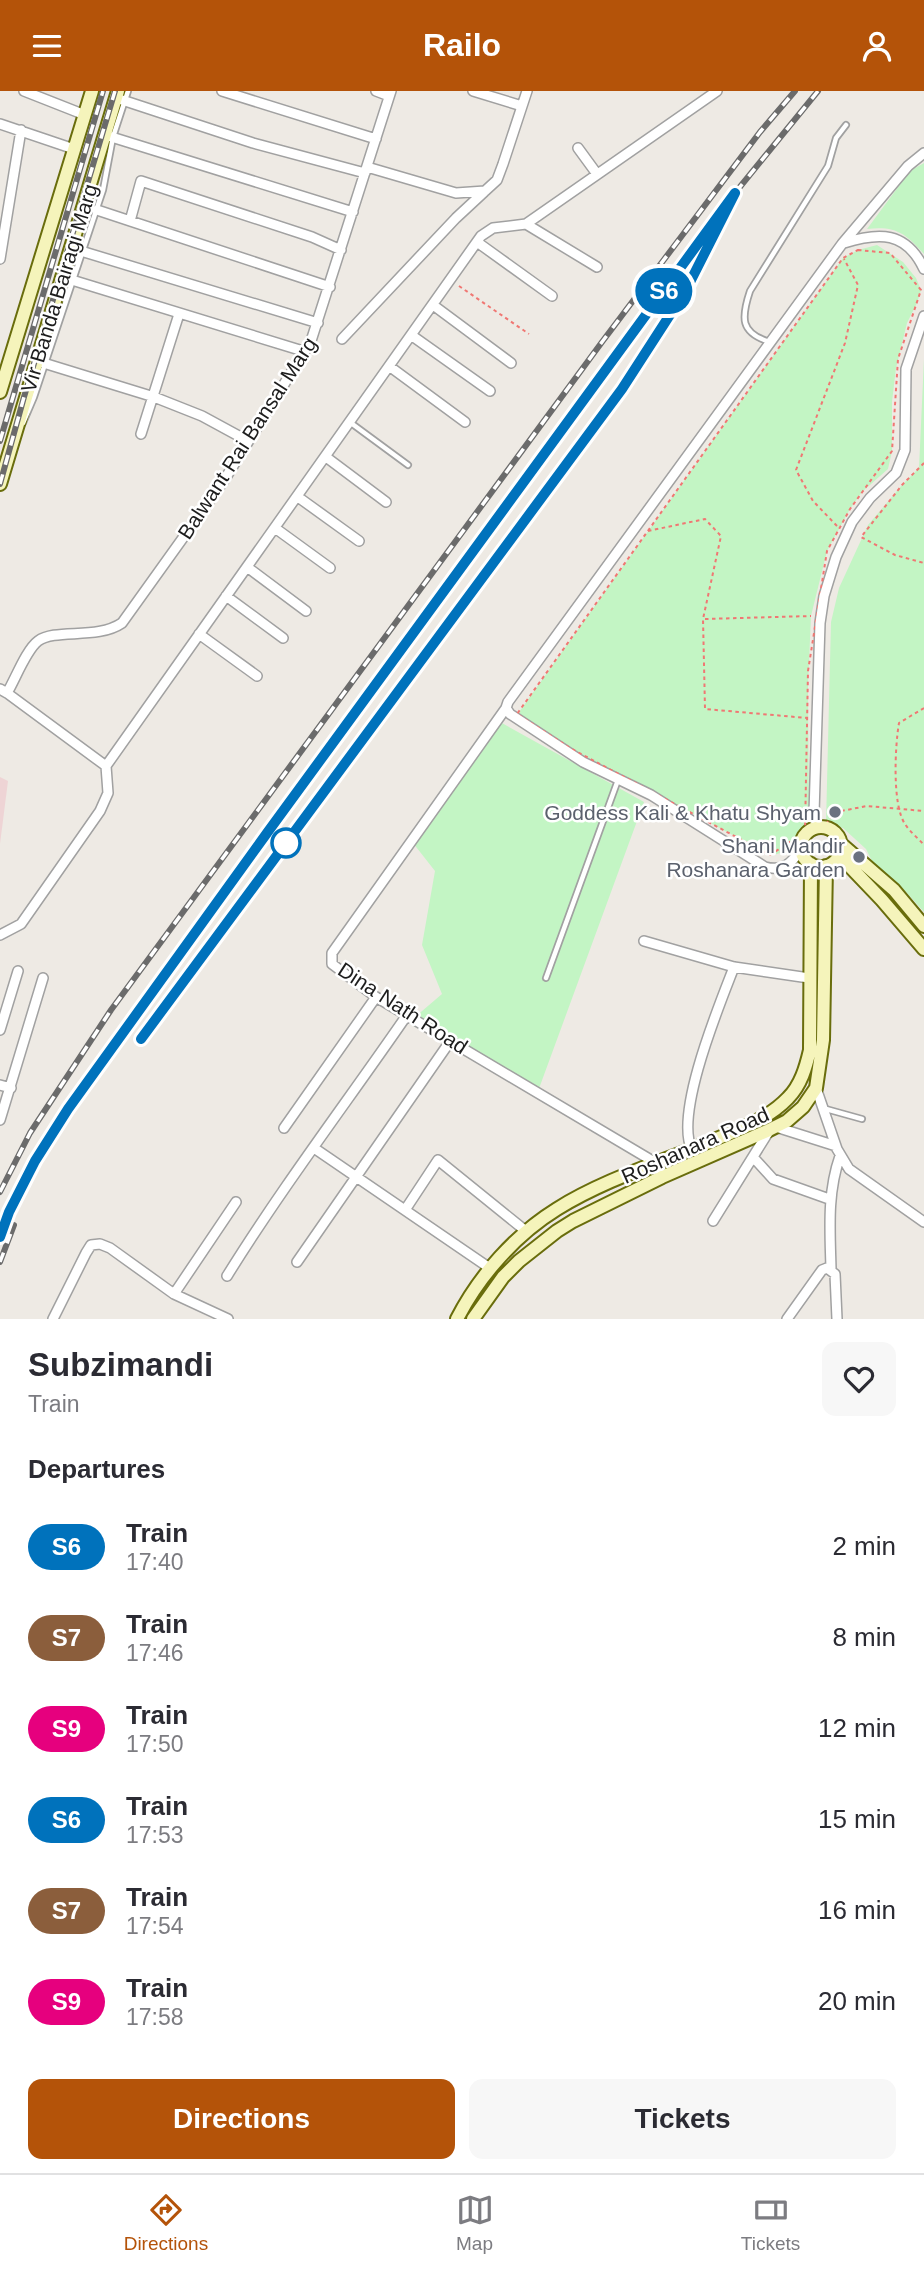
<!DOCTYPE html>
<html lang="en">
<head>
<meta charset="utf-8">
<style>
	:root { --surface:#fff; --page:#f7f7f7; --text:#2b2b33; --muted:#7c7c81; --line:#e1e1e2; --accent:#b45309 }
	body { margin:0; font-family:Arial,sans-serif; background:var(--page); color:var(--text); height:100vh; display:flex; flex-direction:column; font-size:26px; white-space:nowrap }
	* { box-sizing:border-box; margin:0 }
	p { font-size:23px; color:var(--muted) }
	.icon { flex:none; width:38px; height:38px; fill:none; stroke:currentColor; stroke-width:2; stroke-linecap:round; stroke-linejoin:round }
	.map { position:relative; height:1228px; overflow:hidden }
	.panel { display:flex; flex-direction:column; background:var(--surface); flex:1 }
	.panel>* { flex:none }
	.badge { padding:0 14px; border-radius:23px; font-size:24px; line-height:46px }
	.map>.badge { position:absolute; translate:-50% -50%; box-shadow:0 0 0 4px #fff }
	h2 { padding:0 28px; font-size:26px; line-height:63px }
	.round { display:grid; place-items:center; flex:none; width:74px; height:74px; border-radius:14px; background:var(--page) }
	.summary { display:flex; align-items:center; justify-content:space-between; height:119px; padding:0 28px }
	h1 { font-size:33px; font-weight:800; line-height:52px }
	.cta { display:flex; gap:14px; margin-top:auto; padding:14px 28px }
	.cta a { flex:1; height:80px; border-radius:14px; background:var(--accent); color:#fff; font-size:28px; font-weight:800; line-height:80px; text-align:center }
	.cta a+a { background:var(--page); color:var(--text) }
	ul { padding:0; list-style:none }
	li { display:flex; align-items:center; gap:21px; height:91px; padding:0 28px }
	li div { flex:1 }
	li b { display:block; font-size:26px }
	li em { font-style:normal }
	li .badge { min-width:77px; font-weight:700; text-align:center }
	header { display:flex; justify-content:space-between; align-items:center; height:91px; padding:0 28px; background:var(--accent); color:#fff; font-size:32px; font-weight:800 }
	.tab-bar { display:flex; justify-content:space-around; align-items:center; height:98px; border-top:2px solid var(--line); background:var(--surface); font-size:19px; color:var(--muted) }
	.tab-bar a { display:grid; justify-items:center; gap:4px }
	.tab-bar .active { color:var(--accent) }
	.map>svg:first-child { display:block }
	.commercial { fill:#eed4d5 }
	.park { fill:#c3f5c4 }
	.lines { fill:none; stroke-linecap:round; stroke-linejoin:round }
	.lane-casing { stroke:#a1a1a1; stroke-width:8 }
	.street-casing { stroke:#a1a1a1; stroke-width:12 }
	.secondary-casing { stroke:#696d0c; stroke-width:16 }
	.path { stroke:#f07773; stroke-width:2; stroke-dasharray:3.5 3.5; stroke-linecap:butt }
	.lane { stroke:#fff; stroke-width:4.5 }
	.street { stroke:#fff; stroke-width:9 }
	.secondary { stroke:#f5f4bb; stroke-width:12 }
	.rail-casing { stroke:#6b6b6b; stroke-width:6 }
	.rail { stroke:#fff; stroke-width:3.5; stroke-dasharray:10; stroke-linecap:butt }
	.line-casing { stroke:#fff; stroke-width:16 }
	.line { stroke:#0072bc; stroke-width:10 }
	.worship-dot { fill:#6b7280; stroke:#fff; stroke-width:2.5 }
	.stop-dot { fill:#fff; stroke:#0072bc; stroke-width:3.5 }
	.labels { text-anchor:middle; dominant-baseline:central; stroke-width:5; stroke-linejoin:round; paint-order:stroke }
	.street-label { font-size:21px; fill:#1d1d1d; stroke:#fff }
	.worship-label { font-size:21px; fill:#5b616d; stroke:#fff; text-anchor:end }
</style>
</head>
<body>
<header><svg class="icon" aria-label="menu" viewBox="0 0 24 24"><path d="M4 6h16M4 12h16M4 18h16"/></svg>Railo<svg class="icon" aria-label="person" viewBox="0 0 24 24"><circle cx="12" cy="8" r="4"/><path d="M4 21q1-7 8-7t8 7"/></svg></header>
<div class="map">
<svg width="924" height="1228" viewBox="0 0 924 1228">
	<rect width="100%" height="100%" fill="#eeeae4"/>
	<!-- commercial -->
	<path class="commercial" d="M 0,686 L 8,690 L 0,753 Z"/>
	<!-- park -->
	<path class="park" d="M 924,72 L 924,163 C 905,142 896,135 867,138 L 910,80 Z
		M 877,154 L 903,171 L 916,187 L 921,199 L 917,212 L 907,232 L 896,277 L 892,311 L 892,360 L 888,378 L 862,401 L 850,418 L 827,460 L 811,525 L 808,595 L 809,730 C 802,748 790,763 770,764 L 570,657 L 517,624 L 843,167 L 858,159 Z
		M 924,268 L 924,821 L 906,801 L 873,772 L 866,758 L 843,737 L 826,732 L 831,531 L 839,497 L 868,434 L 902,394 L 919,377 Z
		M 500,631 L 644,711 L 537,1003 L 408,932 L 442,903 L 422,854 L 435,780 L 413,752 Z"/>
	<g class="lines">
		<defs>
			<path id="lane" d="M 770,251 C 740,242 741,227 750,200 L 828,75 L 836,47 L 846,34
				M 23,332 L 34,306 L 103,99 L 113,46 L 128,0
				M 351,332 L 408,374
				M 546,887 L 618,689
				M 826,1018 L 862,1028"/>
			<path id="street" d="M 24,0 L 85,24
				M 222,0 L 376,48
				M 376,0 L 389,5
				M 473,0 L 522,15
				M 116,7 L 253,52 L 365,82
				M 0,33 L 74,58
				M 105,44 L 353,121
				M 578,57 L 597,83
				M 367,76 L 456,102 L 485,100 L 497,89 L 503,73 L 527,0
				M 97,119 L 330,196
				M 130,130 L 141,90 L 312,146 L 341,159
				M 526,133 L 597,176
				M 477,151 L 552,205
				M 844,152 C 879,141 906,140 924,178
				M 71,157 L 318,232
				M 0,168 L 21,39
				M 62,186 L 303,260
				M 433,214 L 511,272
				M 411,244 L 490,300
				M 342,248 L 456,127 L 484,101
				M 37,270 L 154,306 L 202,325 L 248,350
				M 389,275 L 465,331
				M 141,343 L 179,223
				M 326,366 L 386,411
				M 298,406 L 359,450
				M 275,437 L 330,477
				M 247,476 L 306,520
				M 226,505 L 283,547
				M 199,543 L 257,585
				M 0,598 L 7,602 C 15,589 26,559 38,550 C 56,537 97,549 122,532 L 223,391 L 311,250 L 391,0
				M 7,602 L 106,675
				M 506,617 L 332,862 L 332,873 L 376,906 L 656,1072 L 662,1086
				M 817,737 L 814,722 L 820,532 L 824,505 L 836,466 L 852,431 L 870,407 L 896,382 L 905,359 L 906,278 L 924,225
				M 802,758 C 791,772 784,781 765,776 L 651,704 L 583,671 L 510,623 L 506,617 L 508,611 L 842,153 L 908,75 L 924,62
				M 0,844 L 21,833 L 100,720 L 108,702 L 106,675 L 481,145 L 493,137 L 526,133 L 717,0
				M 644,850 L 734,876 L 809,887
				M 0,939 L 18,880
				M 0,994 L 11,997
				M 816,997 L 837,1058 L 849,1078 L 924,1131
				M 0,1029 L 43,887
				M 776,1036 L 836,1055
				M 284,1037 L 376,906
				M 314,1057 L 491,1178
				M 692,1059 C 674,1023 719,915 734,876
				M 753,1066 L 773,1088 L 829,1108
				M 405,1119 L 438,1069 L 527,1141
				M 713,1130 L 769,1040
				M 297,1171 L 451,949
				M 831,1178 C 830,1139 827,1102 840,1065
				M 227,1185 C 283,1095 347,1011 407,924
				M 174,1203 L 236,1111
				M 53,1228 L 86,1162 L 91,1154 L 100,1153 L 110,1157 L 174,1203 L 228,1228
				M 787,1228 L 822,1179 L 827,1177 L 835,1183 L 837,1228"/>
			<path id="secondary" d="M 0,301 L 92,0
				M 0,393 L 118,0
				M801 756a20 20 0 1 1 40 0a20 20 0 1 1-40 0Z
				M 840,752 L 894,799 L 924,835
				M 839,764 L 882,809 L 924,858
				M 457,1228 C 479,1185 515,1144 557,1118 C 605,1088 662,1071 714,1049 C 740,1038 768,1028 788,1007 C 801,994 806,976 810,959 L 811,773
				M 473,1228 L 503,1186 L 519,1170 L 557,1140 L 573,1130 L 662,1086 L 767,1040 L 787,1030 L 803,1016 L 816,997 L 823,949 L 826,775"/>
		</defs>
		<!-- lane casing -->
		<use href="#lane" class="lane-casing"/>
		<!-- street casing -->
		<use href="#street" class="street-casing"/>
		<!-- secondary casing -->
		<use href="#secondary" class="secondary-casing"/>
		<!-- path -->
		<path class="path" d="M 858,159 L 890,162 L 921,199 L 898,268 L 892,360 L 850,418 L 827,460 L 808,580 L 805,741 L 770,764 L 570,657 L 517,623 L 843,167 Z
			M 459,195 L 529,243
			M 924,372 L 902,394 L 861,446 L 895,464 L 924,472
			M 837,435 L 813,410 L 796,379 L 845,252 L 858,194 L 844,168
			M 648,440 L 705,428 L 721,445 L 703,528 L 705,618 L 807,627
			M 705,528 L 811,525
			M 924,617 L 899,632 C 895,655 892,714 905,733 C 910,741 918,747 924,754
			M 826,733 L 836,721 L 867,715 L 924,720"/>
		<!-- lane -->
		<use href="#lane" class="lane"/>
		<!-- street -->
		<use href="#street" class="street"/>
		<!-- secondary -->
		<use href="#secondary" class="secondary"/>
		<defs>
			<path id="rail" d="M 0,350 L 103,0
				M 0,393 L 24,306 L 115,0
				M 141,948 L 622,297 L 686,199 L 718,139
				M 0,1101 L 30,1042 L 111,919 L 602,251 L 760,41 L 795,0
				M 0,1146 L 9,1121 L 35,1070 L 68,1018 L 267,742 L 735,102 L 818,0
				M 0,1171 L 14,1134"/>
		</defs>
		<!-- rail casing -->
		<use href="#rail" class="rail-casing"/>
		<!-- rail -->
		<use href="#rail" class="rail"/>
	</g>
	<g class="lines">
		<defs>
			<path id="line" d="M 0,1146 L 9,1121 L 35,1070 L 68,1018 L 267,742 L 735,102 L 686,199 L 622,298 L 141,948"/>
		</defs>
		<!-- line casing -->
		<use href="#line" class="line-casing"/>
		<!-- line -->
		<use href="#line" class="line"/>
	</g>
	<!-- markers -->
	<g class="worship-dot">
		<circle cx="835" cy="721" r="7"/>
		<circle cx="859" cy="766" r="7"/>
	</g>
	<circle class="stop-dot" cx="286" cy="752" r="14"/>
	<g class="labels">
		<!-- street labels -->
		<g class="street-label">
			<text transform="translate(59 197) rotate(-73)">Vir Banda Bairagi Marg</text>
			<text transform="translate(247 347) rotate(-57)">Balwant Rai Bansal Marg</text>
			<text transform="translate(403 917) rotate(33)">Dina Nath Road</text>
			<text transform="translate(695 1054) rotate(-24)">Roshanara Road</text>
		</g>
		<!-- worship labels -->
		<g class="worship-label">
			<text x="821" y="721">Goddess Kali &amp; Khatu Shyam</text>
			<text x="845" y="754">Shani Mandir<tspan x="845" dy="24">Roshanara Garden</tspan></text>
		</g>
	</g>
</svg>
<b class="badge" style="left:664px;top:200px;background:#0072bc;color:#fff">S6</b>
</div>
<section class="panel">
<div class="summary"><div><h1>Subzimandi</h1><p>Train</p></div><a class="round"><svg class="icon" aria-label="heart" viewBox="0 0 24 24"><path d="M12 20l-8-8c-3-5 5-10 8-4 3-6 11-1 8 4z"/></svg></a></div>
<h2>Departures</h2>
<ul>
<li><span class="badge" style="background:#0072bc;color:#fff">S6</span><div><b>Train</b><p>17:40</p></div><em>2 min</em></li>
<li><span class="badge" style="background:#8b5e3c;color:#fff">S7</span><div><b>Train</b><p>17:46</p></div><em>8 min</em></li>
<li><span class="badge" style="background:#e6007e;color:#fff">S9</span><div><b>Train</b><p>17:50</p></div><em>12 min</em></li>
<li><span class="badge" style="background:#0072bc;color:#fff">S6</span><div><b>Train</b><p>17:53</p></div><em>15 min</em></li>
<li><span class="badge" style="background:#8b5e3c;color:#fff">S7</span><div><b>Train</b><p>17:54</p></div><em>16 min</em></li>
<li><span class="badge" style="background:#e6007e;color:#fff">S9</span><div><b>Train</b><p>17:58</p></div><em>20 min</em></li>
</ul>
<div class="cta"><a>Directions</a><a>Tickets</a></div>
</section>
<nav class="tab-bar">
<a class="active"><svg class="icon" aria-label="directions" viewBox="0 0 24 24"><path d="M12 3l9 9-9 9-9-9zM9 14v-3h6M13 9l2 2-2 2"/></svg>Directions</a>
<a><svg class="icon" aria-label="map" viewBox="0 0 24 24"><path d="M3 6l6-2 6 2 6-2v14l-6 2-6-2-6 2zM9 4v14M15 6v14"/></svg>Map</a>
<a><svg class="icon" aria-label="tickets" viewBox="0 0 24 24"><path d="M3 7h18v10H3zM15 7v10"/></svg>Tickets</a>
</nav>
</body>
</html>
